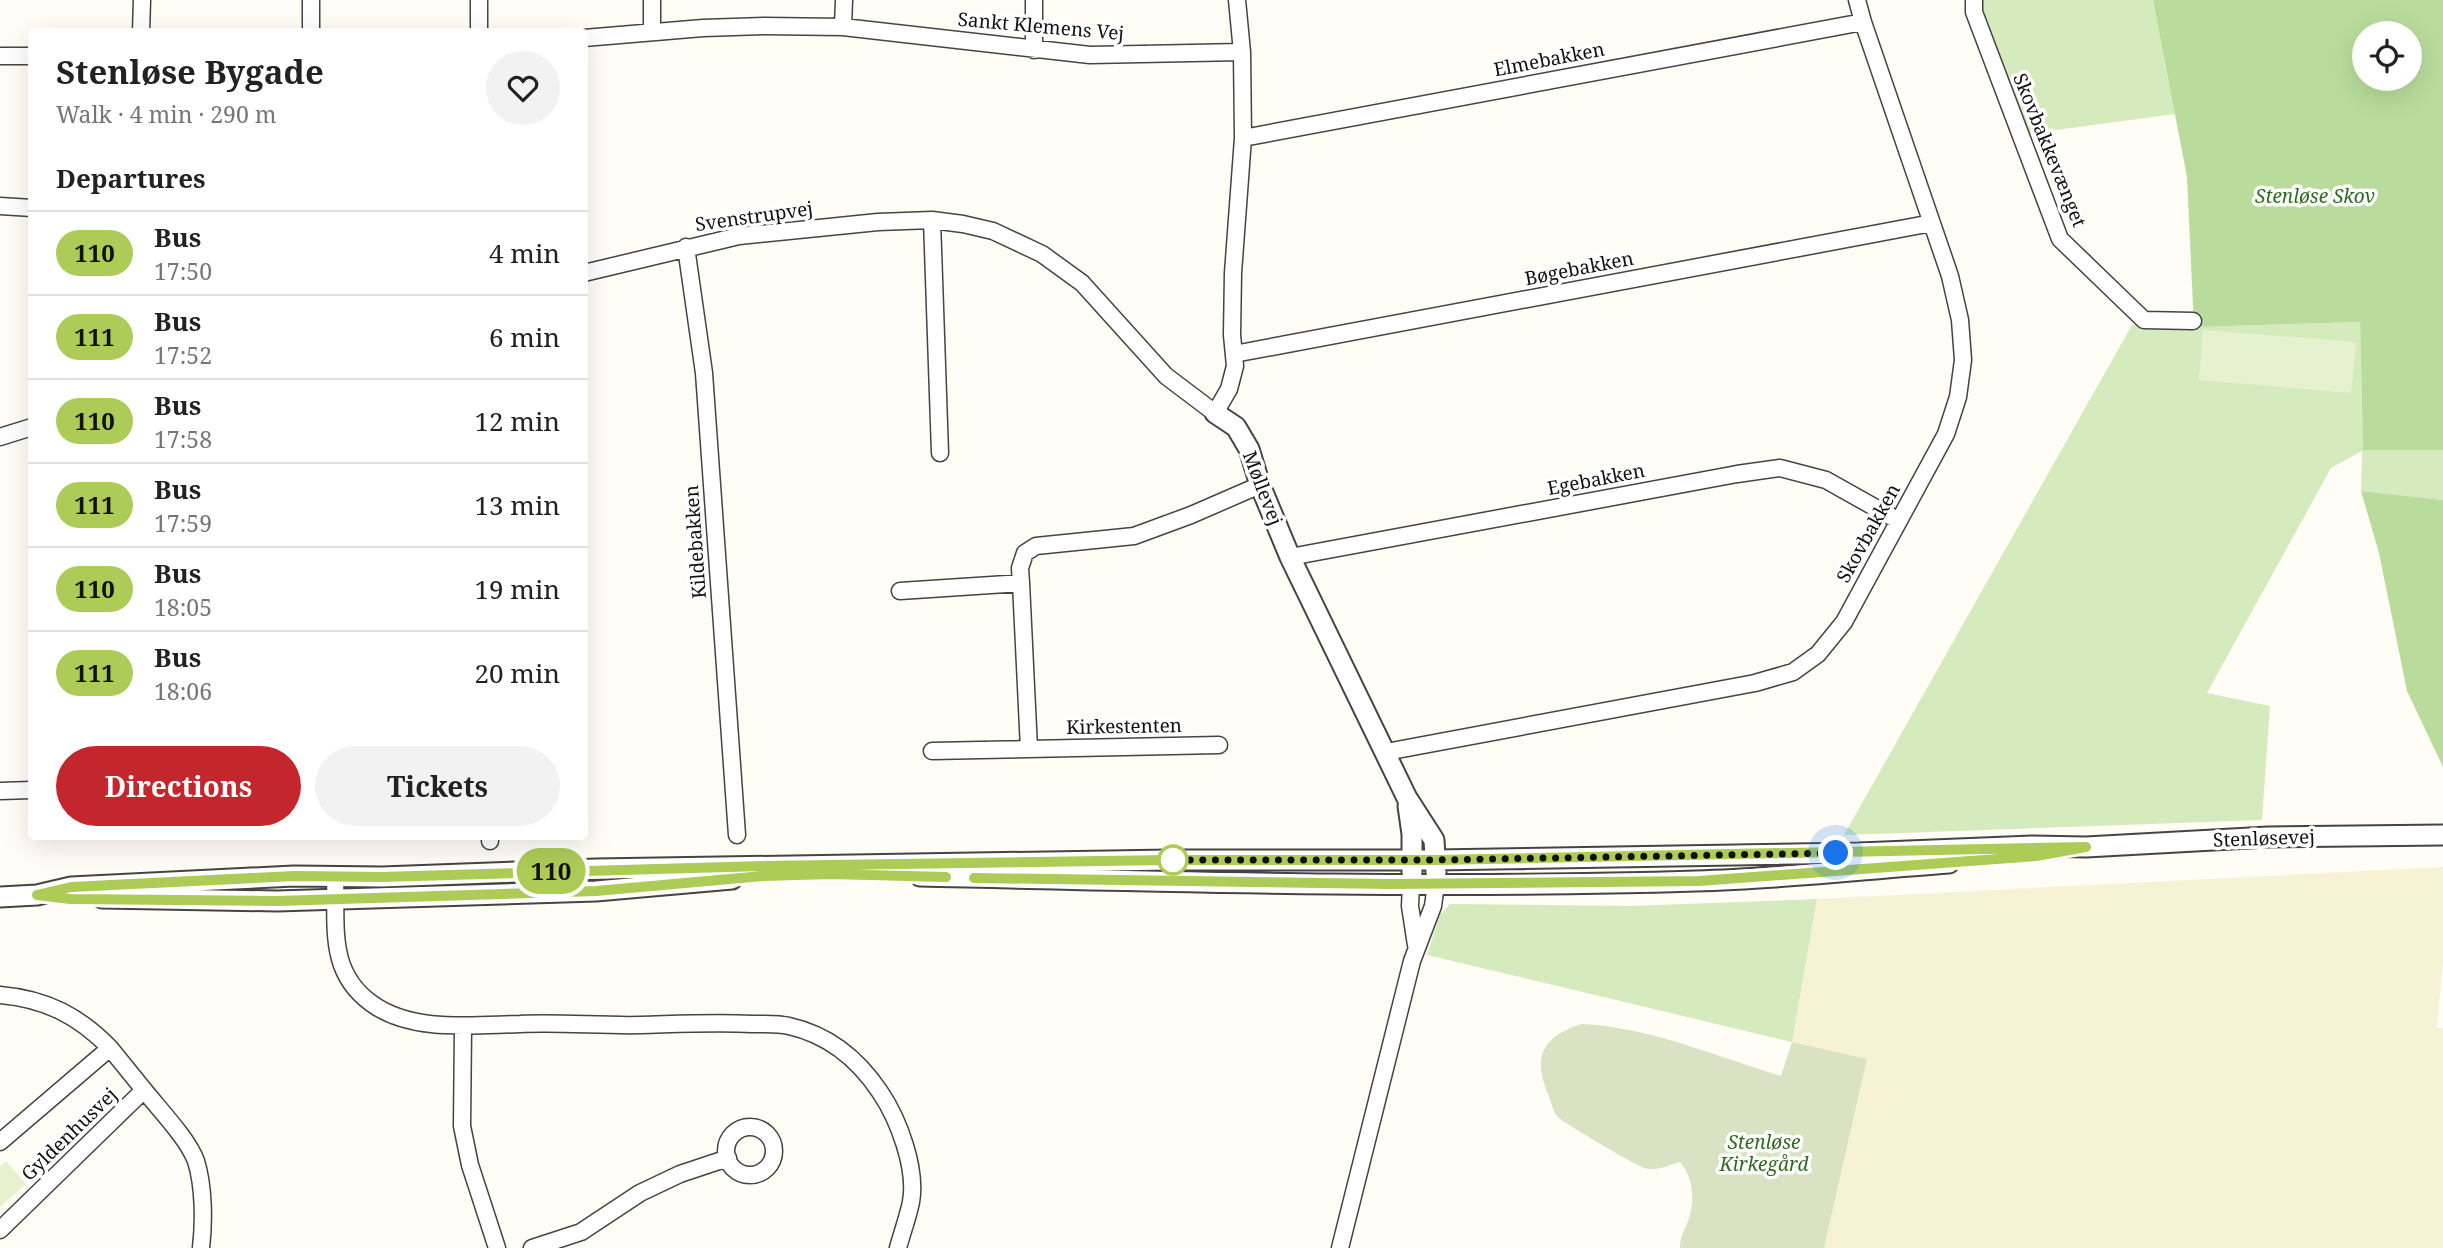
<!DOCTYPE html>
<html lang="en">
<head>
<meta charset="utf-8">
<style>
	:root { --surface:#fff; --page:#f2f2f2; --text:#222; --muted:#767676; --line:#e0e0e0; --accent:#c4262e }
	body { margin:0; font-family:"Noto Serif",serif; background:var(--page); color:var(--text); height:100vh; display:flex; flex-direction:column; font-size:26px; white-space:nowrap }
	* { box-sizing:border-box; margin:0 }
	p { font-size:23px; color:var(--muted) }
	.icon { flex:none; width:38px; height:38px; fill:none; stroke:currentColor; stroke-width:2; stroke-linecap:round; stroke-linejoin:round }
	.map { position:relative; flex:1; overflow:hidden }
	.details { position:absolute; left:28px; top:28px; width:560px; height:812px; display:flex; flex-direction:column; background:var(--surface); border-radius:7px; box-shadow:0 7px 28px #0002 }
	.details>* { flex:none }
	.badge { padding:0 14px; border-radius:23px; font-size:24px; line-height:46px }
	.tools { position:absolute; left:2352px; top:21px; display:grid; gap:14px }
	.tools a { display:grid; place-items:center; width:70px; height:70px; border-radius:50%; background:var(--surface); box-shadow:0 7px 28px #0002; font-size:35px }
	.you { position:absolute; width:35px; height:35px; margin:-18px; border:5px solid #fff; border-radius:50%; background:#1a73e8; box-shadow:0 0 0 10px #1a73e833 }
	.map>.badge { position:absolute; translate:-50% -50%; box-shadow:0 0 0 4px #fff }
	h2 { padding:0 28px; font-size:26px; line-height:63px }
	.round { display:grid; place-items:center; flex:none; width:74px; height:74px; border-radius:37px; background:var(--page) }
	.head { display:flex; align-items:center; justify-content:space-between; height:119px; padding:0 28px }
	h1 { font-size:33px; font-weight:700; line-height:52px }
	.button { display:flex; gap:14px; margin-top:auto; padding:14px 28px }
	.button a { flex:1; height:80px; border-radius:42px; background:var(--accent); color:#fff; font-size:28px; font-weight:700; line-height:80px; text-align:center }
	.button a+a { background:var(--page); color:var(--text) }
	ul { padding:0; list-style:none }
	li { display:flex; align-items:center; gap:21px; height:84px; padding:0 28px; border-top:2px solid var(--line) }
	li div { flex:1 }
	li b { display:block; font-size:26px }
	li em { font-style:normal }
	li .badge { min-width:77px; font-weight:700; text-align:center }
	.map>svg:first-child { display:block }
	.farmland { fill:#f6f3d4 }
	.green { fill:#d5ebbd }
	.forest { fill:#b9dc9c; fill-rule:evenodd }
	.cemetery { fill:#d9e3c4 }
	.pitch { fill:#e6f2cf }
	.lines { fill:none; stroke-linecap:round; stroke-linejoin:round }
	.minor-casing { stroke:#444; stroke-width:19 }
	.tertiary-casing { stroke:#444; stroke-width:23 }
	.minor { stroke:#fff; stroke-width:16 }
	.tertiary { stroke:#fff; stroke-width:19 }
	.line-casing { stroke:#fff; stroke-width:16 }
	.line { stroke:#adcb57; stroke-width:10 }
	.walk { stroke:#111; stroke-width:7; stroke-dasharray:0 12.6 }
	.stop-dot { fill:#fff; stroke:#adcb57; stroke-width:3.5 }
	.labels { text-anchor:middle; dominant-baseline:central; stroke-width:7; stroke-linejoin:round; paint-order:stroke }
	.street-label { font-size:19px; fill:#111; stroke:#fff }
	.park-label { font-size:19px; font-style:italic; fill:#2f6b1f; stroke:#fff }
</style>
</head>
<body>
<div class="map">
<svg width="2443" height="1248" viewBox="0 0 2443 1248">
	<rect width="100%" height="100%" fill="#fffdf5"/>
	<!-- farmland -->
	<path class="farmland" d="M 2443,867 L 2443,961 L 2437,1027 L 2443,1028 L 2443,1248 L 1824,1248 L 1867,1060 L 1792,1042 L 1817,899 Z"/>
	<!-- green -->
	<path class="green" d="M 1979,0 L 2153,0 L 2175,114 L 2027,134 L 1980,13 Z
		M 2360,322 L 2363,450 L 2443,450 L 2443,500 L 2361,491 L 2362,451 L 2331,468 L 2207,693 L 2270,706 L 2262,820 L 1844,835 L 2132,325 L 2194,327 Z
		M 1817,899 L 1792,1042 L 1427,955 L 1440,915 L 1450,904 L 1631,906 Z"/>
	<!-- forest -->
	<path class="forest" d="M 2153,0 L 2443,0 L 2443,450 L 2363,450 L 2360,322 L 2194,327 L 2187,177 ZM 2364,33 L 2410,33 L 2410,79 L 2364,79 Z
		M 2361,491 L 2443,500 L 2443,767 L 2407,691 L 2379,553 Z"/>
	<!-- cemetery -->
	<path class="cemetery" d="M 1581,1024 C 1646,1026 1718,1057 1781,1076 L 1792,1042 L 1867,1059 L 1824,1248 L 1680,1248 C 1680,1237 1684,1231 1688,1221 C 1695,1201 1694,1179 1680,1162 C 1669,1165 1656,1172 1644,1168 C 1634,1164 1567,1125 1559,1118 C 1553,1113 1551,1101 1548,1094 C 1532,1056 1543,1037 1581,1024 Z"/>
	<!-- pitch -->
	<path class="pitch" d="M 2203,330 L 2356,342 L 2351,393 L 2199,380 Z
		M 6,1161 L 26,1184 L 0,1207 L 0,1166 Z"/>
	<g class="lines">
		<defs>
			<path id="minor" d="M 1974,0 L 1974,12 L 2060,239 L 2144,320 L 2193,321
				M 843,27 L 844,0
				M 652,31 L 652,0
				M 141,32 L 142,0
				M 311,32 L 311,0
				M 479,32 L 479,0
				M 584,38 L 703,28 L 764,26 L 843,27 L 1090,55 L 1242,52
				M 1034,50 L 1034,0
				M 0,56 L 32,56
				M 1243,138 L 1863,22
				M 0,206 L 32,208
				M 932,220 L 940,453
				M 686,247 L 704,373 L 737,835
				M 584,273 L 739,236 L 878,222 L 932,220 L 963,224 L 993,231 L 1042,254 L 1082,283 L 1166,376 L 1215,413 L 1229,389 L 1235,366 L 1232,335 L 1233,273 L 1243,138 L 1242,52 L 1237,0
				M 1234,354 L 1932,223
				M 0,437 L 32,427
				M 1290,557 L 1737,474 L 1780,468 L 1826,480 L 1899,521
				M 900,591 L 1021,583
				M 1029,749 L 1021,583 L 1020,568 L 1025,553 L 1036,546 L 1134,536 L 1191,515 L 1260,485
				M 932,751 L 1219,745
				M 1386,752 L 1755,683 L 1793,672 L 1818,654 L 1844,622 L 1946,434 L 1958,397 L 1963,360 L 1960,320 L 1950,276 L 1863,22 L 1857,0
				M 0,791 L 32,790
				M 490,836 L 490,841
				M 335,877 C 337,925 327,971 371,1003 C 411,1033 473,1025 520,1024 C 560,1022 601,1026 641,1025 C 678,1024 715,1022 752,1024 C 764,1024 778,1023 789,1026 C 829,1035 858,1059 880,1092 C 899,1120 917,1169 911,1202 C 908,1217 902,1233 898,1248
				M 1411,884 L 1410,906 L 1416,945
				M 0,995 C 46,999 79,1016 110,1048
				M 463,1028 L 462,1126 L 470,1165 L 497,1248
				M 144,1090 C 159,1109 188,1139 196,1161 C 204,1187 204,1222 201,1248
				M726 1151a24 24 0 1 1 48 0a24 24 0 1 1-48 0Z
				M 0,1142 L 110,1048 L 144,1090 L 0,1230
				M 532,1248 L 581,1232 L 640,1193 L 680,1174 L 728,1158
				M 1340,1248 L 1412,961 L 1433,906 L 1436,884"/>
			<path id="tertiary" d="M 1215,413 L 1236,427 L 1249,449 L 1260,485 L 1290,557 L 1407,798 L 1434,840 L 1436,873
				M 1408,806 L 1412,834 L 1412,873
				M 920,876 C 1178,882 1438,889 1696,881 C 1781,879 1865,869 1949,863
				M 0,897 L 37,895 L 71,887 L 294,876 L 382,877 L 596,869 L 1169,860 L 1435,860 L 1859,853 L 2032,846 L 2086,847 L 2268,837 L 2443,835
				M 102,898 L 277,901 L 596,891 L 732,879"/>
		</defs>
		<!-- minor casing -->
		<use href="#minor" class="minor-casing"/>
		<!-- tertiary casing -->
		<use href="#tertiary" class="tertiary-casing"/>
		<!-- minor -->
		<use href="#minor" class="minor"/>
		<!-- tertiary -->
		<use href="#tertiary" class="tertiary"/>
	</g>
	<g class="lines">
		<defs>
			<path id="line" d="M 946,877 L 831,874 L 763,876 L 596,891 L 277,901 L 70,899 L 37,895 L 71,887 L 294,876 L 382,877 L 763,866 L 1169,860 L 1435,860 L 2086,847 L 2036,856 L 1699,881 L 1389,884 L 974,878"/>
		</defs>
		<!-- line casing -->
		<use href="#line" class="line-casing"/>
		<!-- line -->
		<use href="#line" class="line"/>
		<!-- walk -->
		<path class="walk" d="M 1173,860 L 1169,860 L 1435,860 L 1836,853"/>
	</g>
	<!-- markers -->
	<circle class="stop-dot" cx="1173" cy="860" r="14"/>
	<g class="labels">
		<!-- street labels -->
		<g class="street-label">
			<text transform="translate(1041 26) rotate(5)">Sankt Klemens Vej</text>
			<text transform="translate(1549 59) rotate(-11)">Elmebakken</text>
			<text transform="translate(2050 150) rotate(68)">Skovbakkevænget</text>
			<text transform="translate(754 216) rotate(-8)">Svenstrupvej</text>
			<text transform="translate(1579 268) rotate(-11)">Bøgebakken</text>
			<text transform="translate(1596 479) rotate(-11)">Egebakken</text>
			<text transform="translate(1263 488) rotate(69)">Møllevej</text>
			<text transform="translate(1868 533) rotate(-61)">Skovbakken</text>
			<text transform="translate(695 542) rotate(-94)">Kildebakken</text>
			<text transform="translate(1124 726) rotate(-1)">Kirkestenten</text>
			<text transform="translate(2264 838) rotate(-2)">Stenløsevej</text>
			<text transform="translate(69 1134) rotate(-44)">Gyldenhusvej</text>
		</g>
		<!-- park labels -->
		<g class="park-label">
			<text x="2315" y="196">Stenløse Skov</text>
			<text x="1764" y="1142">Stenløse<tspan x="1764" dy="22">Kirkegård</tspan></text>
		</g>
	</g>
</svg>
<div class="tools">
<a><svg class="icon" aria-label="locate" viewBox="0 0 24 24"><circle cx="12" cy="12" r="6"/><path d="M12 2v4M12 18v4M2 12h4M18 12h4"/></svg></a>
</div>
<div class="you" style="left:1836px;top:853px"></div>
<b class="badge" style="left:551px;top:871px;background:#adcb57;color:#111">110</b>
<section class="details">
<div class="head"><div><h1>Stenløse Bygade</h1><p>Walk · 4 min · 290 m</p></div><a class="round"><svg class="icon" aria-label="heart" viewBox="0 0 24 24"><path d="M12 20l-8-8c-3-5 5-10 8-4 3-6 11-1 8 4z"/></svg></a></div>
<h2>Departures</h2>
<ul>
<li><span class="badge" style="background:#adcb57;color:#111">110</span><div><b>Bus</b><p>17:50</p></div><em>4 min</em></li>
<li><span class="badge" style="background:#adcb57;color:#111">111</span><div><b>Bus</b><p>17:52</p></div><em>6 min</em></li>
<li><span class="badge" style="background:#adcb57;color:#111">110</span><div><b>Bus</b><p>17:58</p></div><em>12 min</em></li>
<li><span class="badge" style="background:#adcb57;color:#111">111</span><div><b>Bus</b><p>17:59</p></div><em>13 min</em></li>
<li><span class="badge" style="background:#adcb57;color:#111">110</span><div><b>Bus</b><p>18:05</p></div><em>19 min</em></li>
<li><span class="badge" style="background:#adcb57;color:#111">111</span><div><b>Bus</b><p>18:06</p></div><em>20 min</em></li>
</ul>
<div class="button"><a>Directions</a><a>Tickets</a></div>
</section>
</div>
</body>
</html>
